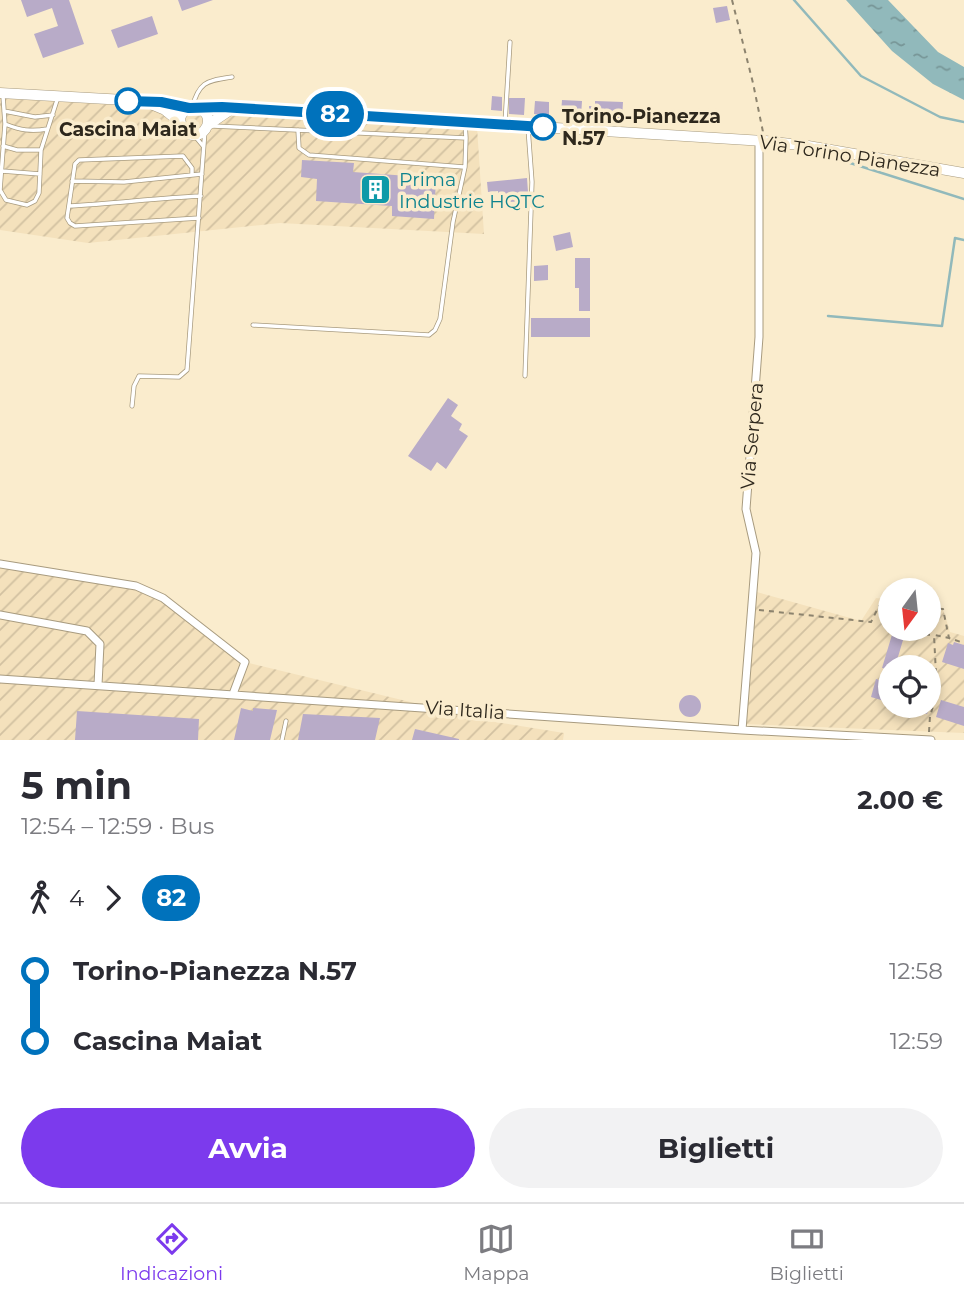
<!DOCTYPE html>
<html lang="it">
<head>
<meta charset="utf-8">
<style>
	:root { --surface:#fff; --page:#f2f2f3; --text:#2b2b33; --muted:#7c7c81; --line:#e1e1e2; --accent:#7c3aed }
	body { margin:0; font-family:Montserrat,sans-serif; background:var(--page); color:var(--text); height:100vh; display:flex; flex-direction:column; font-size:26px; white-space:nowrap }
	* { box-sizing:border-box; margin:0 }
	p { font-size:23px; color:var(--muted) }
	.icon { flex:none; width:38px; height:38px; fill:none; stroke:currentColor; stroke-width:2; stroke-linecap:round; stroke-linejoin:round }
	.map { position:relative; height:740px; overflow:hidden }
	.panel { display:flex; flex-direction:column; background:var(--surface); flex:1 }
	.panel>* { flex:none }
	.badge { padding:0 14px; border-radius:23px; font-size:24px; line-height:46px }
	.needle { width:46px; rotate:195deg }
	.fabs { position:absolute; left:878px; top:578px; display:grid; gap:14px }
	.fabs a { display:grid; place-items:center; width:63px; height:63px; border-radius:50%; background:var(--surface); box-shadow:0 4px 10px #0003; font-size:35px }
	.map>.badge { position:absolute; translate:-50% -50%; box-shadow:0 0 0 4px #fff }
	.legs { display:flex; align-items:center; gap:10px; height:77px; padding:0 21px; font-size:23px }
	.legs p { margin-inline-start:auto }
	.head { display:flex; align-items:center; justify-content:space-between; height:119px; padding:0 21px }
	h1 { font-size:38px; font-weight:700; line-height:52px }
	.button { display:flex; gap:14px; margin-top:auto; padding:14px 21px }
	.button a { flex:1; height:80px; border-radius:42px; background:var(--accent); color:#fff; font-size:28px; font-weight:700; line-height:80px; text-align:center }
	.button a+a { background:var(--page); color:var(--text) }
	ul { padding:0 21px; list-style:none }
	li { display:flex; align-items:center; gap:24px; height:70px; font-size:26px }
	li i { display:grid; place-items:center; width:10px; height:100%; margin:0 9px; background:currentColor }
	li i::after { content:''; width:18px; height:18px; margin:-9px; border:5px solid; border-radius:50%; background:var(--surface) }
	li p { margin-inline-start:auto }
	li:first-child i { background:linear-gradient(#0000 50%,currentColor 0) }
	li:last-child i { background:linear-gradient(currentColor 50%,#0000 0) }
	.menu { display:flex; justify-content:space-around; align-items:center; height:98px; border-top:2px solid var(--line); background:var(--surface); font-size:19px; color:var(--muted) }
	.menu a { display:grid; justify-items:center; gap:4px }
	.menu .active { color:var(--accent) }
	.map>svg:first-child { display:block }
	.industrial { fill:url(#industrial-furrows); fill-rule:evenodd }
	.water { fill:url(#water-ripples) }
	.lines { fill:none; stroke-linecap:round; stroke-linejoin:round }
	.stream { stroke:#91b9bb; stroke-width:2.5 }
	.building { fill:#b8abc8 }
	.lane-casing { stroke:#a89b7f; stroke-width:5 }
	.street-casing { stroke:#a89b7f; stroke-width:9 }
	.secondary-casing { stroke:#a89b7f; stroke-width:11 }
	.path { stroke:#8c836e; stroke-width:2; stroke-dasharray:5 5; stroke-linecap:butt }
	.lane { stroke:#fff; stroke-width:3.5 }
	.street { stroke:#fff; stroke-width:7 }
	.secondary { stroke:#fff; stroke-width:10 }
	.line-1-casing { stroke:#fff; stroke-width:16 }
	.line-1 { stroke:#0072bc; stroke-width:10 }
	.stop-1-dot { fill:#fff; stroke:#0072bc; stroke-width:3.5 }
	.labels { text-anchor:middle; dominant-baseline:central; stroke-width:7; stroke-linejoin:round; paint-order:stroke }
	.stop-label { font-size:19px; font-weight:bold; fill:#2e281d; stroke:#faeccd; text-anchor:start }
	.street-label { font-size:19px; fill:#2e281d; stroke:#faeccd }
	.culture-label { font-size:19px; fill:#0d838f; stroke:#faeccd; text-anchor:start }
</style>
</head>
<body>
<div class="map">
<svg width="964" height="740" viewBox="0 0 964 740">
	<defs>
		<pattern id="industrial-furrows" width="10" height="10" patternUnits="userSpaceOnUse" patternTransform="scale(1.75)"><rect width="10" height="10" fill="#f4e1bc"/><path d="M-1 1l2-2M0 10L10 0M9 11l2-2" fill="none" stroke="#d2c1a1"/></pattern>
		<pattern id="water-ripples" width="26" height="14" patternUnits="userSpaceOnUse" patternTransform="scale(1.75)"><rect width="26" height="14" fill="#91b9bb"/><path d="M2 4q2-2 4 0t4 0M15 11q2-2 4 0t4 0" fill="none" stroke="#779697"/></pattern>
	</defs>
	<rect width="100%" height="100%" fill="#faeccd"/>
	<!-- industrial -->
	<path class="industrial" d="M 0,98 L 477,127 L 484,234 L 280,223 L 88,243 L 0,230 Z
		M 0,564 L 136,586 L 163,598 L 245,662 L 489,721 L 564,733 L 563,740 L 0,740 Z
		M 753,591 L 861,621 L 876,598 L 891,600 L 891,628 L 929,628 L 929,607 L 943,609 L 950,632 L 964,636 L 964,733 L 743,724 ZM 891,667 L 929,667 L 929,705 L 891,705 Z"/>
	<!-- water -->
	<path class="water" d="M 846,0 L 888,0 L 938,52 L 964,67 L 964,100 L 933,84 L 892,51 Z"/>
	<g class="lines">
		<!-- stream -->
		<path class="stream" d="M 794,0 L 861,76 L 940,117 L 964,122
			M 847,162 L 964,199
			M 828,316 L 942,326 L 955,238 L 964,240"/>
	</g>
	<!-- building -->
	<path class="building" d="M 21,0 L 69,0 L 84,44 L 43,58 L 34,34 L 58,26 L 52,8 L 27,17 Z
		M 178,0 L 213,0 L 182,11 Z
		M 727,6 L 730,20 L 716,23 L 713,8 Z
		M 152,16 L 158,34 L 118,48 L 111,30 Z
		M 492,96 L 502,97 L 502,111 L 491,110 Z
		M 509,98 L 525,98 L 524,115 L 509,114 Z
		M 562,100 L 582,101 L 581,116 L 561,114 Z
		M 535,101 L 549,102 L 549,116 L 534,114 Z
		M 595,101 L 623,102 L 622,119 L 589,118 L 589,106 L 595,106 Z
		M 302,160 L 354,163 L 353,172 L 436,178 L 434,219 L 392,216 L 392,206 L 316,201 L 317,179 L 301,177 Z
		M 527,178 L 528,192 L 525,192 L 526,201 L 509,202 L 508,196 L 498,197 L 498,191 L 488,192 L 487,182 Z
		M 570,232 L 573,247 L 556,251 L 553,236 Z
		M 575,258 L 590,258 L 590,311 L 579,311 L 579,288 L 575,288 Z
		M 548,265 L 548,280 L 534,281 L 534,266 Z
		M 531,318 L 590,318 L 590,337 L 531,337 Z
		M 448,398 L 458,405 L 451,416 L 462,424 L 459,430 L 468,436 L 446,469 L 437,462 L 431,471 L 408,456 Z
		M 894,628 L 906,630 L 895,667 L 891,667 L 891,670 L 882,668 Z
		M 954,642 L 964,645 L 964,669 L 942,662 L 948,643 L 953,645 Z
		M 876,679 L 891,684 L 891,703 L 871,697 Z
		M679 706a11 11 0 1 1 22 0a11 11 0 1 1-22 0Z
		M 941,700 L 964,707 L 964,726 L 936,717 Z
		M 900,705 L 930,705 L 927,714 Z
		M 241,708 L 253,711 L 253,708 L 277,710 L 270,740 L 234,740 Z
		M 77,711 L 199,719 L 198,740 L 75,740 Z
		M 303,714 L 380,718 L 375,740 L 298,740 Z
		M 415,729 L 459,739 L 459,740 L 412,740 Z"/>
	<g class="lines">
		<defs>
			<path id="lane" d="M 3,96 L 5,124 L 0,190 L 6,200 L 27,205 L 35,201 L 39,193 L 41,150 L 58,97
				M 192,108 C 199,81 207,81 232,77
				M 4,111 L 35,117 L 53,115
				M 505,123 L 510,42
				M 5,124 C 20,130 31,132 47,129
				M 213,126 L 466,138 L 465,123
				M 298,130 L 299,148 L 309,155 L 464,167
				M 194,135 L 203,146
				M 3,146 L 17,150 L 41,150
				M 2,171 L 40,174
				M 192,175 L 192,168 L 183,156 L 79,160 L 75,164 L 67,218 L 70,223 L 75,226 L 199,218
				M 72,181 L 124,182 L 202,174
				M 69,206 C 113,204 156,198 201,196
				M 253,325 L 429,335 L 435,330 L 440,319 L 453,222 L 465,167 L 466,138
				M 525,376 L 532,182 L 528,128
				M 132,406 L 134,386 L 139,376 L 179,377 L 187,370 L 205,130
				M 282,740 L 286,721"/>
			<path id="street" d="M 0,564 L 136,586 L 163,598 L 245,662 L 233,694
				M 0,615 L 87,631 L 100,644 L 98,685
				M 0,679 L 742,730 L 931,740
				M 742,730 L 756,553 L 746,509 L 759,337 L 759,141"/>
			<path id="secondary" d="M 0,93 L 161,102 L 189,109
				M 153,105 L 165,110 L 181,123
				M180 121a14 14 0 1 1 28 0a14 14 0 1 1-28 0Z
				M 201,109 L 222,107 L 765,141 L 808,146 L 964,173
				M 208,125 L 233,108"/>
		</defs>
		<!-- lane casing -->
		<use href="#lane" class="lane-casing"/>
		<!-- street casing -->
		<use href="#street" class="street-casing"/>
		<!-- secondary casing -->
		<use href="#secondary" class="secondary-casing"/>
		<!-- path -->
		<path class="path" d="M 732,0 L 753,83 L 763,132
			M 929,608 L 943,609 L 949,638 L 964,643
			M 759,610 L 871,622 L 879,606 L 891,606
			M 911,628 L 911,634 L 933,635
			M 929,732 L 930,716 L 937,694 L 934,635 L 949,638"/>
		<!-- lane -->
		<use href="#lane" class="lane"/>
		<!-- street -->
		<use href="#street" class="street"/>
		<!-- secondary -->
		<use href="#secondary" class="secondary"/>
	</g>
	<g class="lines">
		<defs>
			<path id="line-1" d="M 128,101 L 161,102 L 189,108 L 222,107 L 543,127"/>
		</defs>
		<!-- line-1 casing -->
		<use href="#line-1" class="line-1-casing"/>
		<!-- line-1 -->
		<use href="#line-1" class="line-1"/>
	</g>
	<!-- icons -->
	<defs>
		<symbol id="building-square" viewBox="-11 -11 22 22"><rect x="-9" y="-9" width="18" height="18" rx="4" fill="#0f9aa8" stroke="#faeccd"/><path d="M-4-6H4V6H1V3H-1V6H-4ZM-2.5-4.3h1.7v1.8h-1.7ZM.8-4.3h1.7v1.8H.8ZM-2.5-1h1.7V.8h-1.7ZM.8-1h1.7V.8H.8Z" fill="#fff"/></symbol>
	</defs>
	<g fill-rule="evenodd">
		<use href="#building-square" x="358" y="172" width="35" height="35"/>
	</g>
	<!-- markers -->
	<g class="stop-1-dot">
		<circle cx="128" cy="101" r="12"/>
		<circle cx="543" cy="127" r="12"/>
	</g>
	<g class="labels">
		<!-- stop labels -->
		<g class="stop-label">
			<text x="562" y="116">Torino-Pianezza<tspan x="562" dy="22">N.57</tspan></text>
			<text x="128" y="129" text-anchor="middle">Cascina Maiat</text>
		</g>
		<!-- street labels -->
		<g class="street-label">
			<text transform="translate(850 156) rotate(9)">Via Torino Pianezza</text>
			<text transform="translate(752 436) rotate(-85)">Via Serpera</text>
			<text transform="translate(465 710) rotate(4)">Via Italia</text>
		</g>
		<!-- culture labels -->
		<g class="culture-label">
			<text x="399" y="179">Prima<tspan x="399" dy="22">Industrie HQTC</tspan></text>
		</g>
	</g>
</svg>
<div class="fabs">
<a><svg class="needle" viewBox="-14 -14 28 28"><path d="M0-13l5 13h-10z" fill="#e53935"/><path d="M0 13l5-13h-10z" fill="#7c7c81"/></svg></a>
<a><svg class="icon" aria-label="locate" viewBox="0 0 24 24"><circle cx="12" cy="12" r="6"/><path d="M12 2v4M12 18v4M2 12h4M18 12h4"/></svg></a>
</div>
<b class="badge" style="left:335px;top:114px;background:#0072bc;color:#fff">82</b>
</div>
<section class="panel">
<div class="head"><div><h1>5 min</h1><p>12:54 – 12:59 · Bus</p></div><b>2.00 €</b></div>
<div class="legs"><svg class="icon" aria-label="walk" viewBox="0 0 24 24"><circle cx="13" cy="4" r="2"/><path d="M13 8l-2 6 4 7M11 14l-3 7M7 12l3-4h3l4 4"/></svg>4<svg class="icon" aria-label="forward" viewBox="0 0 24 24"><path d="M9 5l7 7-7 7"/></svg><b class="badge" style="background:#0072bc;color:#fff">82</b></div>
<ul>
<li><i style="color:#0072bc"></i><b>Torino-Pianezza N.57</b><p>12:58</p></li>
<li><i style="color:#0072bc"></i><b>Cascina Maiat</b><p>12:59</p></li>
</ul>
<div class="button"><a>Avvia</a><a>Biglietti</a></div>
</section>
<nav class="menu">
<a class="active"><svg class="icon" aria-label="directions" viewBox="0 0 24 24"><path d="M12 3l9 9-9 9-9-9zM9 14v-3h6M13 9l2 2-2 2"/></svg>Indicazioni</a>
<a><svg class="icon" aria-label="map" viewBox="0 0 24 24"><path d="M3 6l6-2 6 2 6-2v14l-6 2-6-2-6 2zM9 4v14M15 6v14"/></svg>Mappa</a>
<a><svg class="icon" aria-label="tickets" viewBox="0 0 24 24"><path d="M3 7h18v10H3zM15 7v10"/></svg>Biglietti</a>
</nav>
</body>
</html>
